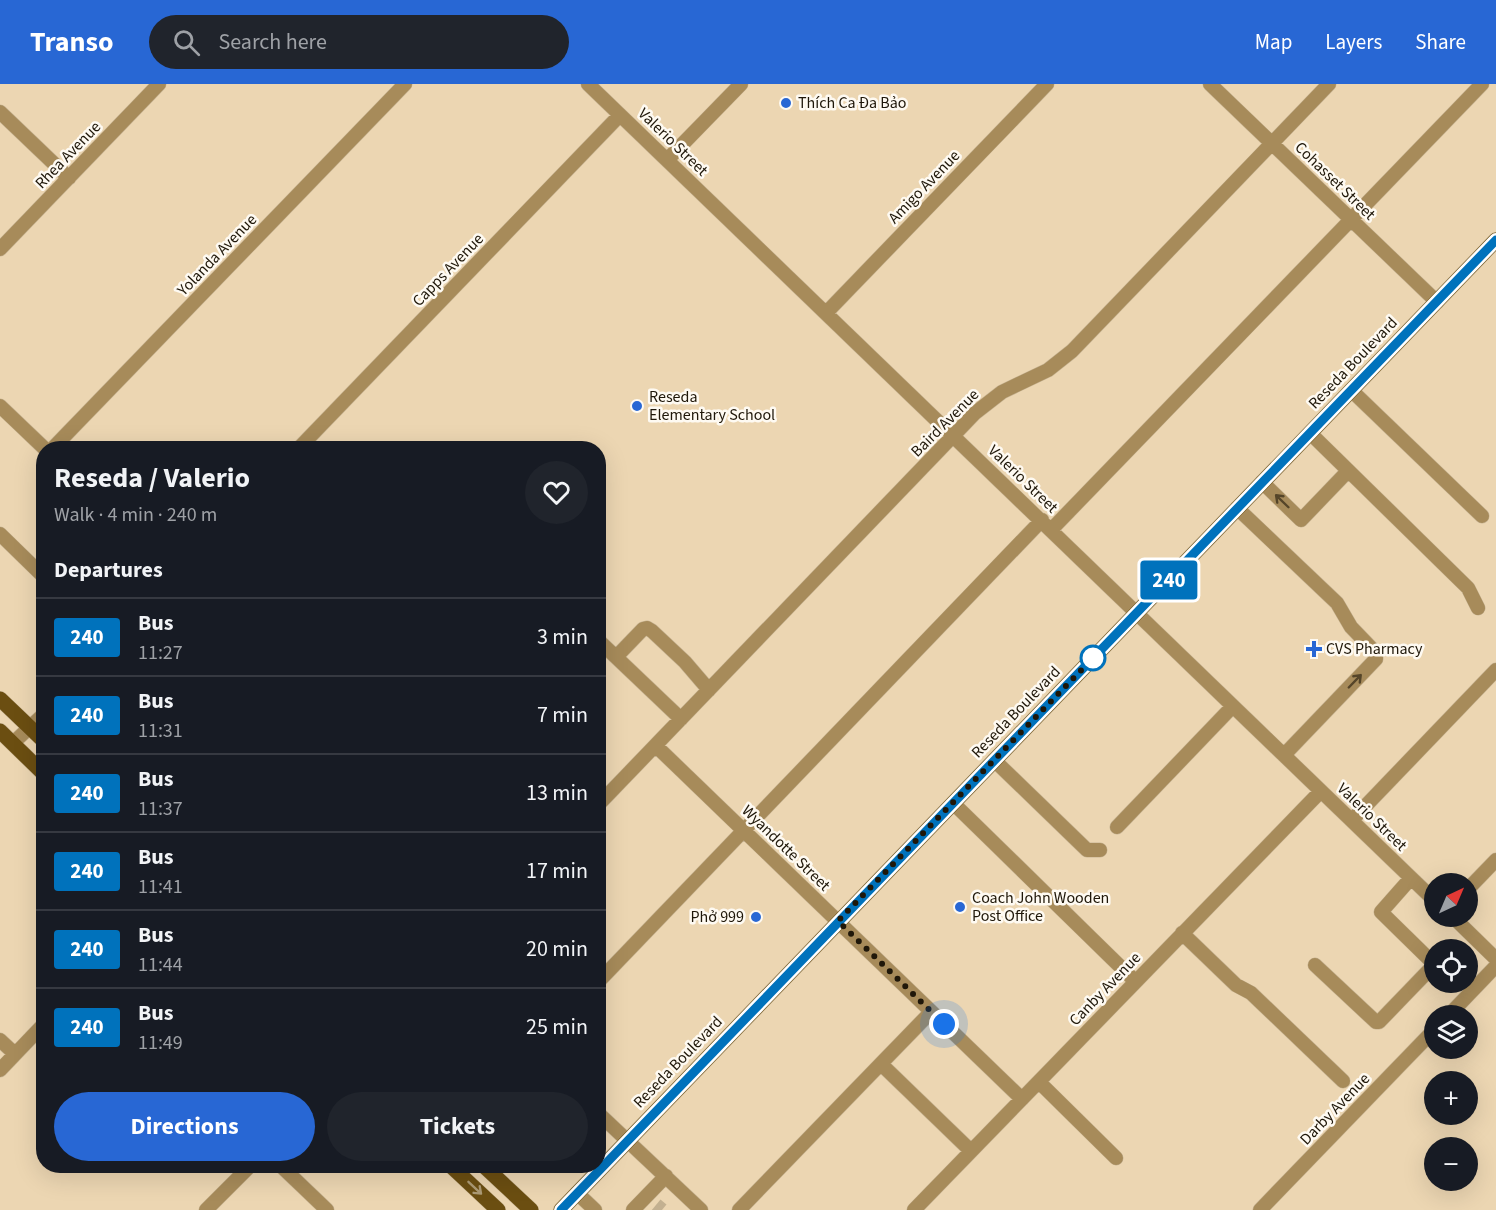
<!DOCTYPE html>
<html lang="en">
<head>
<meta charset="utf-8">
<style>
	:root { --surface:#171b24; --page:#20242c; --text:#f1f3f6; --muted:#9ea1a6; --line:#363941; --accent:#2867d4 }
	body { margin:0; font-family:"Source Sans 3",sans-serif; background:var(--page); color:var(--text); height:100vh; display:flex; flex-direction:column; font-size:22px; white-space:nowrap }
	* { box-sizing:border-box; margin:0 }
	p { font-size:20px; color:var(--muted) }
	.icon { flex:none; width:33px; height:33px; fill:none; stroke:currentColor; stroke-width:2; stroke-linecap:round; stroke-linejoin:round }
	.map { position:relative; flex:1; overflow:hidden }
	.details { position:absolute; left:36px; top:357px; width:570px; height:732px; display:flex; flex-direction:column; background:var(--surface); border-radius:24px; box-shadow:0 6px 24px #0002 }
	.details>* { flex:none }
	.badge { padding:0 12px; border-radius:4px; font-size:21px; line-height:39px }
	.needle { width:39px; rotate:44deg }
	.controls { position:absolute; left:1424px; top:789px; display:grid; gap:12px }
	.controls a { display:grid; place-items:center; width:54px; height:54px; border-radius:50%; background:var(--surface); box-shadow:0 6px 24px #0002; font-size:30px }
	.you { position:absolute; width:30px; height:30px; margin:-15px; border:4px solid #fff; border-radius:50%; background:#1a73e8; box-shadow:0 0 0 9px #1a73e833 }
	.map>.badge { position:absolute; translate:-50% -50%; box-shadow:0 0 0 3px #fff }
	h2 { padding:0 18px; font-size:22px; line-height:54px }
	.round { display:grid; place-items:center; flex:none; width:63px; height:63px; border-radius:32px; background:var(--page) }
	.headline { display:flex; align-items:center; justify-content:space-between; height:102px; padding:0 18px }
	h1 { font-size:28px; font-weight:700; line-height:45px }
	.cta { display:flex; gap:12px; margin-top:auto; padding:12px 18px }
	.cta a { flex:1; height:69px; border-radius:36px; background:var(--accent); color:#fff; font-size:24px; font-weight:700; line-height:69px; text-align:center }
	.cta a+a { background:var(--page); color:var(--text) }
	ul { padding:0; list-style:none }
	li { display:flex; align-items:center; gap:18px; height:78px; padding:0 18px; border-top:2px solid var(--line) }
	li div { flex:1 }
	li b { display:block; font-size:22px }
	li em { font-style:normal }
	li .badge { min-width:66px; font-weight:700; text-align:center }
	header { display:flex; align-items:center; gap:36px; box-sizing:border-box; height:84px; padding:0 30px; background:var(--accent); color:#fff }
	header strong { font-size:28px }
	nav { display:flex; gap:33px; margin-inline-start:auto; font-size:21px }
	.search { width:420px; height:54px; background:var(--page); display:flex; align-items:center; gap:15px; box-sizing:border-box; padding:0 21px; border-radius:33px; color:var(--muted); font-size:22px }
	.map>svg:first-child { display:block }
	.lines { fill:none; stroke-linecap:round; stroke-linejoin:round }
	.minor-tunnel { stroke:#c3b090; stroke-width:14; stroke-dasharray:14 7; stroke-linecap:butt }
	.minor-casing { stroke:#c7b494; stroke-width:15 }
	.major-casing { stroke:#c7b494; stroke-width:16 }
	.minor { stroke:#a78b5a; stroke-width:14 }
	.major { stroke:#6b4e11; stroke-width:15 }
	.oneway { stroke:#554529 }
	.oneway2 { stroke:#ad9b76 }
	.line-casing { stroke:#fff; stroke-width:14 }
	.line { stroke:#0072bc; stroke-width:9 }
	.walk { stroke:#1f1709; stroke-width:6; stroke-dasharray:0 10.8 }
	.poi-dot { fill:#2867d4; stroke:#fefaf2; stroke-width:2 }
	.stop-dot { fill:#fff; stroke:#0072bc; stroke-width:3 }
	.labels { text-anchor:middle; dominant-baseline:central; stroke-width:5; stroke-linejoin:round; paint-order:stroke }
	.poi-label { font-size:16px; fill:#1f1709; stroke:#fefaf2; text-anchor:start }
	.street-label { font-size:16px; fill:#1f1709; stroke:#fefaf2 }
</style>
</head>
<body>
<header>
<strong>Transo</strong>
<div class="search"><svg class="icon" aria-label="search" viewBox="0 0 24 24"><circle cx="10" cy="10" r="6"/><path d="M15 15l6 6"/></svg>Search here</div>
<nav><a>Map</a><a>Layers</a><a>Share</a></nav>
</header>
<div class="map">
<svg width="1496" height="1126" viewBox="0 0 1496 1126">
	<rect width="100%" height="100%" fill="#ecd6b2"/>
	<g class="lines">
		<!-- minor-tunnel -->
		<path class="minor-tunnel" d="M 656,1121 L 662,1126"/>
		<defs>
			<path id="minor" d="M 588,0 L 1434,816
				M 1210,0 L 1437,218
				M 0,28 L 69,94
				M 667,76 L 741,0
				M 0,165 L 159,0
				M 826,229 L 1047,0
				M 1351,306 L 1482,432
				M 0,322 L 44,364
				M 1310,349 L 1468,504 L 1478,524
				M 53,364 L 405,0
				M 299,364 L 620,31
				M 1262,398 L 1301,436 L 1348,387
				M 1237,424 L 1337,519 L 1351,543 L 1376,569 L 1376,575 L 1284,671
				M 1051,446 L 1482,0
				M 0,450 L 44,493
				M 598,556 L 681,635
				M 616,573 L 643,545 L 647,544 L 652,547 L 685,578 L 709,606
				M 13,659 L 44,630
				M 656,662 L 1022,1015
				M 994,676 L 1087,766 L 1100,766
				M 953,719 L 1135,897
				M 598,721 L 975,329 L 1002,308 L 1048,286 L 1072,267 L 1329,0
				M 1352,736 L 1496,586
				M 1117,743 L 1233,622
				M 1467,806 L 1496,776
				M 1452,832 L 1496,875
				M 1182,849 L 1236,901 L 1251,909 L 1343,997
				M 1315,881 L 1376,938 L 1379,938 L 1433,882 L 1432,878 L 1381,828 L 1411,794
				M 598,898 L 1042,436
				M 1448,932 L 1496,882
				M 0,956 L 15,970
				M 881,980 L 971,1067
				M 0,986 L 44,940
				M 1039,998 L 1116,1074
				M 598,1029 L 701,1126
				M 281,1082 L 327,1126
				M 577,1109 L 595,1126
				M 206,1126 L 250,1082
				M 633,1126 L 666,1092
				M 739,1126 L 931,928
				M 914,1126 L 1321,707
				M 1260,1126 L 1434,946"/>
			<path id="major" d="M 0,615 L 44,657
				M 0,647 L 44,690
				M 451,1082 L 498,1126
				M 484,1082 L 531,1126
				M 561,1126 L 1496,156"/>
		</defs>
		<!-- minor casing -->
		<use href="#minor" class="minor-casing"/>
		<!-- major casing -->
		<use href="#major" class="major-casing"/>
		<!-- minor -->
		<use href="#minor" class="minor"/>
		<!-- major -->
		<use href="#major" class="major"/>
	</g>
	<!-- one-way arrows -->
	<defs><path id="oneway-shaft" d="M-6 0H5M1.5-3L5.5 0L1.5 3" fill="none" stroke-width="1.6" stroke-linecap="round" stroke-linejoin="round" transform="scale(1.5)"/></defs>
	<g class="oneway">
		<use href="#oneway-shaft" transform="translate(1282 417) rotate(-136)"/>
		<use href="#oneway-shaft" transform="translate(1355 597) rotate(-46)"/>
	</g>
	<use class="oneway2" href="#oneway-shaft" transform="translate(475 1104) rotate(43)"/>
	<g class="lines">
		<defs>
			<path id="line" d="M 561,1126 L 1496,156"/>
		</defs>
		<!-- line casing -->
		<use href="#line" class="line-casing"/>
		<!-- line -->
		<use href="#line" class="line"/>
		<!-- walk -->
		<path class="walk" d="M 944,940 L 838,837 L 1093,574"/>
	</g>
	<!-- markers -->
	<g class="poi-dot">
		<circle cx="786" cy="19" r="6"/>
		<circle cx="637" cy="322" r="6"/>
		<path d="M1311 556h6v6h6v6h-6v6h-6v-6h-6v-6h6z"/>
		<circle cx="960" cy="823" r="6"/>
		<circle cx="756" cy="833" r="6"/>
	</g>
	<circle class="stop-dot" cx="1093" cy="574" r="12"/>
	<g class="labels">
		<!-- poi labels -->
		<g class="poi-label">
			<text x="798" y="19">Thích Ca Đa Bảo</text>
			<text x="649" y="313">Reseda<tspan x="649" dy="18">Elementary School</tspan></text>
			<text x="1326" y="565">CVS Pharmacy</text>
			<text x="972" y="814">Coach John Wooden<tspan x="972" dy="18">Post Office</tspan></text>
			<text x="744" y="833" text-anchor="end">Phở 999</text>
		</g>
		<!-- street labels -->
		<g class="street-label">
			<text transform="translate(673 58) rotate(44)">Valerio Street</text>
			<text transform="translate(68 71) rotate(-46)">Rhea Avenue</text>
			<text transform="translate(1335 97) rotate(44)">Cohasset Street</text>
			<text transform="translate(924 103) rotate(-46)">Amigo Avenue</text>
			<text transform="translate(217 171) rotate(-46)">Yolanda Avenue</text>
			<text transform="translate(448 186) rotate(-46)">Capps Avenue</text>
			<text transform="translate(1353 279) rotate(-46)">Reseda Boulevard</text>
			<text transform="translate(945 339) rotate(-45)">Baird Avenue</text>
			<text transform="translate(1023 395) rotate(44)">Valerio Street</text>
			<text transform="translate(1016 628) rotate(-46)">Reseda Boulevard</text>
			<text transform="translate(1372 733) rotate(44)">Valerio Street</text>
			<text transform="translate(786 764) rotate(44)">Wyandotte Street</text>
			<text transform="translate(1105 905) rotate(-46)">Canby Avenue</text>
			<text transform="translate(678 978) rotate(-46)">Reseda Boulevard</text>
			<text transform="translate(1335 1025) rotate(-46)">Darby Avenue</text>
		</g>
	</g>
</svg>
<div class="controls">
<a><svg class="needle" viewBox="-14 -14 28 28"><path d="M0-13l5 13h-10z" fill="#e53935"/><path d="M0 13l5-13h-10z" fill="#9ea1a6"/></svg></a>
<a><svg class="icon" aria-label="locate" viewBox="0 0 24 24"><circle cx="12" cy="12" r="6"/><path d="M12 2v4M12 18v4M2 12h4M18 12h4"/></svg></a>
<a><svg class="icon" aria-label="layers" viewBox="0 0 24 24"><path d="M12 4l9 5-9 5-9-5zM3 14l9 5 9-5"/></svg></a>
<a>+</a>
<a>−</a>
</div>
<div class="you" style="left:944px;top:940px"></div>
<b class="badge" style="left:1169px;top:496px;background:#0072bc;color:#fff">240</b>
<section class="details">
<div class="headline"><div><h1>Reseda / Valerio</h1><p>Walk · 4 min · 240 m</p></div><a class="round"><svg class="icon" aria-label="heart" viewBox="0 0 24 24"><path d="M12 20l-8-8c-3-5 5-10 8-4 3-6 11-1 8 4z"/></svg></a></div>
<h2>Departures</h2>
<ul>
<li><span class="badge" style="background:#0072bc;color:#fff">240</span><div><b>Bus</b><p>11:27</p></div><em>3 min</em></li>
<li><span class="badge" style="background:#0072bc;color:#fff">240</span><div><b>Bus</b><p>11:31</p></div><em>7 min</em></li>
<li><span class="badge" style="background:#0072bc;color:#fff">240</span><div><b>Bus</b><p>11:37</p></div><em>13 min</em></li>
<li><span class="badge" style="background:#0072bc;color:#fff">240</span><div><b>Bus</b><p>11:41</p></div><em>17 min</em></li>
<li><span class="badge" style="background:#0072bc;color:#fff">240</span><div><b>Bus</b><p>11:44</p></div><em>20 min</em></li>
<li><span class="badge" style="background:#0072bc;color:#fff">240</span><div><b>Bus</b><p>11:49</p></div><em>25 min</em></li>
</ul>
<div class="cta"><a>Directions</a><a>Tickets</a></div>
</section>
</div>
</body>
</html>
